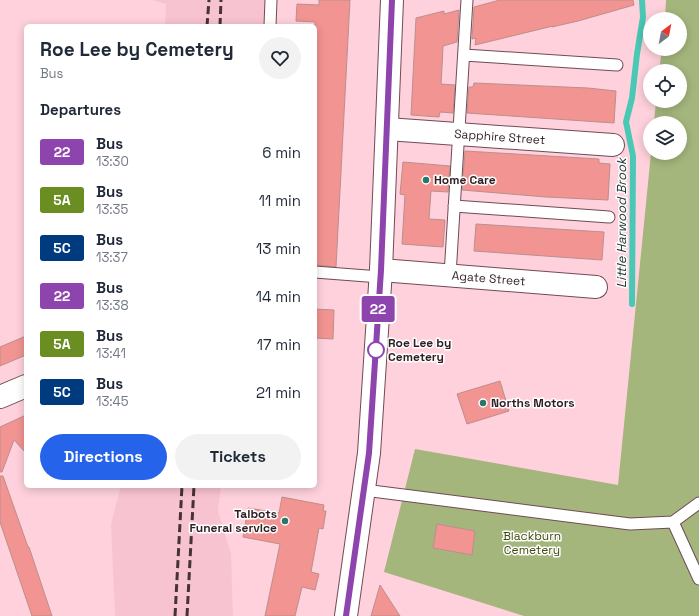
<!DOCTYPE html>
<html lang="en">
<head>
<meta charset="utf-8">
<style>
	:root { --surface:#fff; --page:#f2f2f3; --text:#1f2937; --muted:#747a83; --accent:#2563eb }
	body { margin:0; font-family:"Space Grotesk",sans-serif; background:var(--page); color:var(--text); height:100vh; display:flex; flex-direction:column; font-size:15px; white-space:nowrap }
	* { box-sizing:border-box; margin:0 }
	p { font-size:13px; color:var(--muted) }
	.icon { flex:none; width:22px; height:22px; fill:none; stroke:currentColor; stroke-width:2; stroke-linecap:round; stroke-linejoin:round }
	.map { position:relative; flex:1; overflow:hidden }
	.sheet { position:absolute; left:24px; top:24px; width:293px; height:464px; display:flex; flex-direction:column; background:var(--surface); border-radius:6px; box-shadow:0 2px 10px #0003 }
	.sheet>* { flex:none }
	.badge { padding:0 8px; border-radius:3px; font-size:14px; line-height:26px }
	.needle { width:26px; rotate:32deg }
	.fabs { position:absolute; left:643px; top:12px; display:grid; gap:8px }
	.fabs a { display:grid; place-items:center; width:44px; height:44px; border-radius:50%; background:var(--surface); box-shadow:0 2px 10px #0003; font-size:20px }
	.map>.badge { position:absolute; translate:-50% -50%; box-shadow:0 0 0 2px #fff }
	h2 { padding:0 16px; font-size:15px; line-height:36px }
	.round { display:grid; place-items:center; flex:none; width:42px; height:42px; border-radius:21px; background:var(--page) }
	.head { display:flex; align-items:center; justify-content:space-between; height:68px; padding:0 16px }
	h1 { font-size:19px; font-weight:700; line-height:30px }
	.action { display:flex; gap:8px; margin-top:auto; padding:8px 16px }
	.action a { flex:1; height:46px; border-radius:24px; background:var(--accent); color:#fff; font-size:16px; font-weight:700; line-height:46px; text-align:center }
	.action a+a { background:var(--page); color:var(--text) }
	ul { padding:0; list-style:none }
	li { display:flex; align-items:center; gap:12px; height:48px; padding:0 16px }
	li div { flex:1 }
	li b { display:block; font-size:15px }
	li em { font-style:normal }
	li .badge { min-width:44px; font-weight:700; text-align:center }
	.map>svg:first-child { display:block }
	.built { fill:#f8c3d0 }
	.green { fill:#a5b67d }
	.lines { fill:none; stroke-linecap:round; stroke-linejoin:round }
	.stream { stroke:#4ac8b6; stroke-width:6 }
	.building { fill:#f29491; stroke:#ba8f8d }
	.service-casing { stroke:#704b55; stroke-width:13 }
	.minor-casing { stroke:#704b55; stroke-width:24 }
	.trunk-casing { stroke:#704b55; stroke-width:24 }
	.service { stroke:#fff; stroke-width:11 }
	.minor { stroke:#fff; stroke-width:22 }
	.trunk { stroke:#fff; stroke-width:22 }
	.rail { stroke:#463238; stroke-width:3; stroke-dasharray:8 4; stroke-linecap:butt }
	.line-casing { stroke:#fff; stroke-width:9 }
	.line { stroke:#8e44ad; stroke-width:6 }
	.poi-dot { fill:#2e7469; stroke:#fff; stroke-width:1.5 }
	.stop-dot { fill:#fff; stroke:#8e44ad; stroke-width:2 }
	.labels { text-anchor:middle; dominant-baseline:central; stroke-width:3; stroke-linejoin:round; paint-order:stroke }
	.street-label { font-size:12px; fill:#2f1e23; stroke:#fff }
	.poi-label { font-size:12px; font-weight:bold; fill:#2f1e23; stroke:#fff; text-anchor:start }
	.stop-label { font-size:12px; font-weight:bold; fill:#2f1e23; stroke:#fff; text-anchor:start }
	.park-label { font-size:12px; fill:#3e4b0b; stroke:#fff }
	.water-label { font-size:13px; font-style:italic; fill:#1f3531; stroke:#fff }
</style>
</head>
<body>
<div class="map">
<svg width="699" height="616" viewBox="0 0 699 616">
	<rect width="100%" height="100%" fill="#fed1dc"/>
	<!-- built -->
	<path class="built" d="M 152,0 L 266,0 L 265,26 L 165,26 L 166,4 Z
		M 121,486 L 221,486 L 218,511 L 231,554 L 233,616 L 115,616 L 111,524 Z"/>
	<!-- green -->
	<path class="green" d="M 666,0 L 699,0 L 699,616 L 524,616 L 384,572 L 415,449 L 618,485 L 651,153 L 680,153 L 680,123 L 654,123 L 656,101 L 680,101 L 680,71 L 659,71 L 662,49 L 680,49 L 680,19 L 665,19 Z"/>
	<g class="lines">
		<!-- stream -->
		<path class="stream" d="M 632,304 L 633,156 L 626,122 L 632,98 L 637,54 L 643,17 L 642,0"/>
	</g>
	<!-- building -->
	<path class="building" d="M 319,0 L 350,0 L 336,267 L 315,265 L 315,22 L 296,21 L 297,4 L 319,5 Z
		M 500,0 L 633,0 L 634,5 L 578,21 L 552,27 L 553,26 L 475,45 L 476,38 L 472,39 L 474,7 Z
		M 459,10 L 457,42 L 443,46 L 442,67 L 441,84 L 455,85 L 453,113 L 440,112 L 439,117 L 411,115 L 416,18 L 444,11 L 444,14 Z
		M 474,83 L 588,88 L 616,91 L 614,123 L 467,113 L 469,87 L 473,87 Z
		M 465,151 L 599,159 L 599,163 L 610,164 L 608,200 L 546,197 L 462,190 Z
		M 403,162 L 450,166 L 448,192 L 431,191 L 429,219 L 445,220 L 443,247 L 402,244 L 405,195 L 400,194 Z
		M 476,224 L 604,232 L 602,260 L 474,251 Z
		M 315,309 L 334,310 L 333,339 L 315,338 Z
		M 26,336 L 26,355 L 0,366 L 0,347 Z
		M 500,381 L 509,411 L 467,424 L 457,394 Z
		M 26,415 L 26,453 L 14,440 L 2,472 L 0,472 L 0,427 Z
		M 0,476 L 3,476 L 28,547 L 29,547 L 52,616 L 32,616 L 0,522 Z
		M 282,497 L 324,505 L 323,511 L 326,511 L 323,529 L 319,528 L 311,572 L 319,574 L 315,590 L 302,587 L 295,616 L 265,616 L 280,544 L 243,537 L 248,508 L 279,513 Z
		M 437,524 L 475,531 L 472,555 L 433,548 Z
		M 380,585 L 400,616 L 371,616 Z"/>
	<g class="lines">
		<defs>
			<path id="service" d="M 270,26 L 271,0
				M 464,55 L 617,65
				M 454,206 L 609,217
				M 315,272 L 380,277
				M 450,275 L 467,0
				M 364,490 L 630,524 L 673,522 L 699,503
				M 673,522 L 699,579"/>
			<g id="minor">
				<path id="s1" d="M 387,129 L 613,145"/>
				<path id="s2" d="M 381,270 L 596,287"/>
				<path d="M 0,397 L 26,386"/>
			</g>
			<path id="trunk" d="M 346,616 L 369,453 L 381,270 L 392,0"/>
		</defs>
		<!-- service casing -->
		<use href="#service" class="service-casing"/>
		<!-- minor casing -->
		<use href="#minor" class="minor-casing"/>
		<!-- trunk casing -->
		<use href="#trunk" class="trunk-casing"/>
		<!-- service -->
		<use href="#service" class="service"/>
		<!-- minor -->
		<use href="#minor" class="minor"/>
		<!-- trunk -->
		<use href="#trunk" class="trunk"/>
		<!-- rail -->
		<path class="rail" d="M 207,26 L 209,0
			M 220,26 L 221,0
			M 175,616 L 182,486
			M 187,616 L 194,486"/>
	</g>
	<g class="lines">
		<defs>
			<path id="line" d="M 346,616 L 369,453 L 381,270 L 392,0"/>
		</defs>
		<!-- line casing -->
		<use href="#line" class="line-casing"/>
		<!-- line -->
		<use href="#line" class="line"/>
	</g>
	<!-- markers -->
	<g class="poi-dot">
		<circle cx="426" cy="180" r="4"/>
		<circle cx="483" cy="403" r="4"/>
		<circle cx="285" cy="521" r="4"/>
	</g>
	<circle class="stop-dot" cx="376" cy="350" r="8"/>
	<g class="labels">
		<!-- street labels -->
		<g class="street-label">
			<text stroke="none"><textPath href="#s1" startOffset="113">Sapphire Street</textPath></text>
			<text stroke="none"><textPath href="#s2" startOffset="108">Agate Street</textPath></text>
		</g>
		<!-- poi labels -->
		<g class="poi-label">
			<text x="434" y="180">Home Care</text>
			<text x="491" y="403">Norths Motors</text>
			<text x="277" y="514" text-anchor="end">Talbots<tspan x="277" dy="14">Funeral service</tspan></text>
		</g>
		<!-- stop labels -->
		<g class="stop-label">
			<text x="388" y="343">Roe Lee by<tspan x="388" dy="14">Cemetery</tspan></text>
		</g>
		<!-- park labels -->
		<g class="park-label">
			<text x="532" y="536">Blackburn<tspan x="532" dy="14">Cemetery</tspan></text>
		</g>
		<!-- water labels -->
		<g class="water-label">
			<text transform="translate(621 223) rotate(-90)">Little Harwood Brook</text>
		</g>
	</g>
</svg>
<div class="fabs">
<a><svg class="needle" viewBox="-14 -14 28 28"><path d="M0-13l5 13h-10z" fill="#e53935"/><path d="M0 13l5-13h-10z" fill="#747a83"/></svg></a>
<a><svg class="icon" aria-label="locate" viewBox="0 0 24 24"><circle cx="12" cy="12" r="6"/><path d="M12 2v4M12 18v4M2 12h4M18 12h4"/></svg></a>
<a><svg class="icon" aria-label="layers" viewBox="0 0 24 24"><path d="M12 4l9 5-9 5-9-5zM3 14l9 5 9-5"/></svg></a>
</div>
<b class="badge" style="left:378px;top:309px;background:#8e44ad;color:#fff">22</b>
<section class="sheet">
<div class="head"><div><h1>Roe Lee by Cemetery</h1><p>Bus</p></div><a class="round"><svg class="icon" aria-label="heart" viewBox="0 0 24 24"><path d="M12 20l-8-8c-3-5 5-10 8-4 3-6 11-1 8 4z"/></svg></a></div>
<h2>Departures</h2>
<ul>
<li><span class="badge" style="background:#8e44ad;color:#fff">22</span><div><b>Bus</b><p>13:30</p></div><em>6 min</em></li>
<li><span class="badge" style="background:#6b8e23;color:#fff">5A</span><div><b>Bus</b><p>13:35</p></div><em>11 min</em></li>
<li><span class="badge" style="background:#003b80;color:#fff">5C</span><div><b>Bus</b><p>13:37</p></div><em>13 min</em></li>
<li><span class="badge" style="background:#8e44ad;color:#fff">22</span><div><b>Bus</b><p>13:38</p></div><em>14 min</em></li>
<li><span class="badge" style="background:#6b8e23;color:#fff">5A</span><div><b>Bus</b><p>13:41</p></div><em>17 min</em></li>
<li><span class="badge" style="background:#003b80;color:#fff">5C</span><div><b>Bus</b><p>13:45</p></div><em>21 min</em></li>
</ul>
<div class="action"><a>Directions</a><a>Tickets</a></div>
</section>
</div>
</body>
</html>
